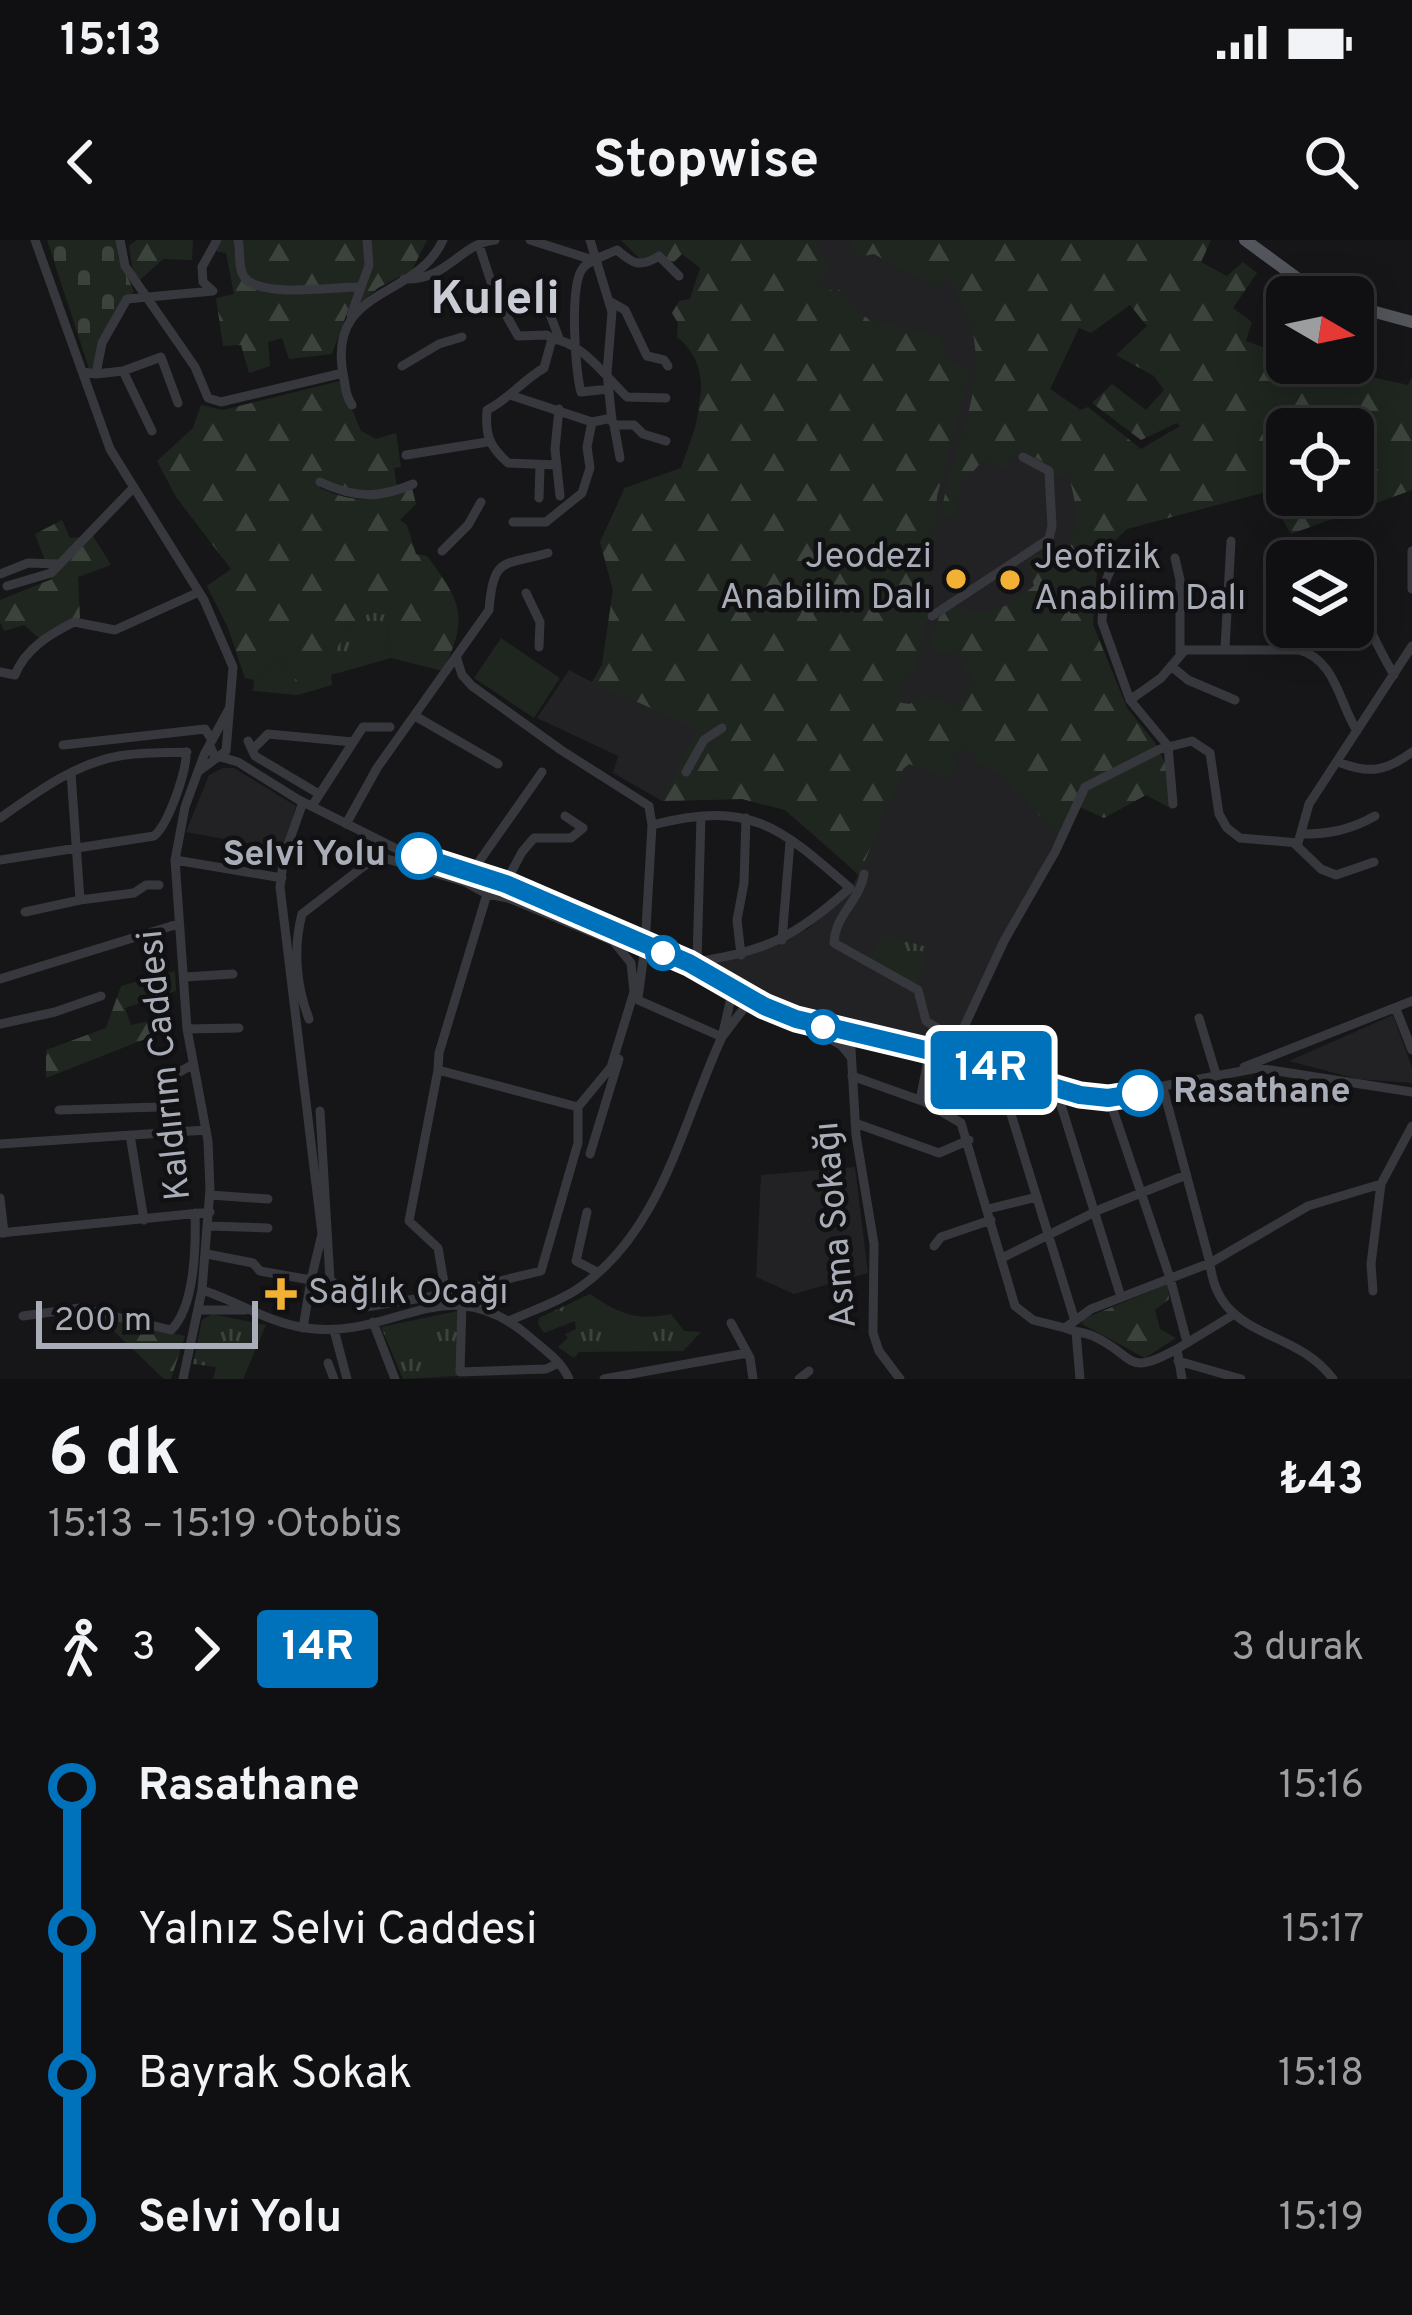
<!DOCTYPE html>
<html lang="tr">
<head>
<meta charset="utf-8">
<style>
	:root { --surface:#101012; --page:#19191b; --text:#f1f3f6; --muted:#9c9d9f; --line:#303032 }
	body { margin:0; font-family:Overpass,sans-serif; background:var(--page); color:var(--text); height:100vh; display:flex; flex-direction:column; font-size:45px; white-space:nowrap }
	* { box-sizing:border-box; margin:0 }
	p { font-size:39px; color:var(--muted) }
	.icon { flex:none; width:66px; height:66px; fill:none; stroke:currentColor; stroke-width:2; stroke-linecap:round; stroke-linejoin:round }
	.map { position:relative; height:1139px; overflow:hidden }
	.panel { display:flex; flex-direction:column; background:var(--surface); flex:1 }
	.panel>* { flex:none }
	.badge { padding:0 24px; border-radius:9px; font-size:42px; line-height:78px }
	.needle { width:78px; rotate:99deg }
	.controls { position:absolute; left:1266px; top:36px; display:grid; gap:24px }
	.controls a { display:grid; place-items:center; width:108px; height:108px; border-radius:18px; background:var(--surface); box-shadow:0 6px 30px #0003,0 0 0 3px var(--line); font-size:60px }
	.scale { position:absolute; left:36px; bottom:30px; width:222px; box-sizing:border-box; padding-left:12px; border:6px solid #a8adb8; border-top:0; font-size:33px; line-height:42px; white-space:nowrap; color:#a8adb8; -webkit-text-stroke:9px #111113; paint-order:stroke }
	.map>.badge { position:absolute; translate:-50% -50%; box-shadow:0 0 0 6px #fff }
	.legs { display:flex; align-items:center; gap:18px; height:132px; padding:0 48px; font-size:39px }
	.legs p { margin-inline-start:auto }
	.overview { display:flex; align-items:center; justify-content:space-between; height:204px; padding:0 48px }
	h1 { font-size:66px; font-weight:700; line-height:90px }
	ul { padding:0 48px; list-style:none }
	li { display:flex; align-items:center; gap:42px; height:144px; font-size:45px }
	li i { display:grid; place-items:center; width:18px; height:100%; margin:0 15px; background:currentColor }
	li i::after { content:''; width:30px; height:30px; margin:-15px; border:9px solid; border-radius:50%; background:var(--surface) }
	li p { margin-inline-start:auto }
	li:first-child i { background:linear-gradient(#0000 50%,currentColor 0) }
	li:last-child i { background:linear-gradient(currentColor 50%,#0000 0) }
	.status { display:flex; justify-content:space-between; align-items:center; height:84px; padding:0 60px; background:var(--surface); direction:ltr }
	.status svg { height:33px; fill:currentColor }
	header { display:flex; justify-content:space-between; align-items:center; height:156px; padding:0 48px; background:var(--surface); font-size:54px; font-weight:700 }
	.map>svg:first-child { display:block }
	.built { fill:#222225 }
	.grass { fill:url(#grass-tufts) }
	.forest { fill:url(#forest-firs); fill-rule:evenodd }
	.cemetery { fill:url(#cemetery-stones) }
	.garden { fill:#1e261f }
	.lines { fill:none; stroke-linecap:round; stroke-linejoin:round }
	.minor { stroke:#37383d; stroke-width:9 }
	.major { stroke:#53555c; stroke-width:12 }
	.line-1-casing { stroke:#fff; stroke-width:27 }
	.line-1 { stroke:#0072bc; stroke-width:18 }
	.poi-dot { fill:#f2b134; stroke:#111113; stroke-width:4.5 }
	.stop-1-dot { fill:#fff; stroke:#0072bc; stroke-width:6 }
	.labels { text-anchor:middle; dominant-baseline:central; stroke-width:9; stroke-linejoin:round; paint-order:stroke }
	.poi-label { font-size:36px; fill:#a8adb8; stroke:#111113; text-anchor:start }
	.stop-label { font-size:36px; font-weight:bold; fill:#a8adb8; stroke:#111113; text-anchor:end }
	.street-label { font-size:36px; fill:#a8adb8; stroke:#111113 }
	.district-label { font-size:48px; font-weight:bold; fill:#c9ccd4; stroke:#111113 }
</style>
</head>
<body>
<div class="status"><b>15:13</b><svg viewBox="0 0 49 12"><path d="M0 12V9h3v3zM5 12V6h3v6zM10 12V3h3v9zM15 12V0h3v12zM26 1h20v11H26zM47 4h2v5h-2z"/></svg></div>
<header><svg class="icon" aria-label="back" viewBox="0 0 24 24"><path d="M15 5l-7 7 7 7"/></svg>Stopwise<svg class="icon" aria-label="search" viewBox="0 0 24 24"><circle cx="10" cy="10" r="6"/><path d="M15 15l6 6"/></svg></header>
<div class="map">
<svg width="1412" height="1139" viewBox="0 0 1412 1139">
	<defs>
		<pattern id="grass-tufts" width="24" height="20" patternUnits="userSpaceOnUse" patternTransform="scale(3)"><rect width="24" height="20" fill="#1e261f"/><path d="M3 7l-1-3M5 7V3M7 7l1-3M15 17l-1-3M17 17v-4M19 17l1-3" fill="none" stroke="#3c433d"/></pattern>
		<pattern id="forest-firs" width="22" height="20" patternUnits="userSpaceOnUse" patternTransform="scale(3)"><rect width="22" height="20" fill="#1e261f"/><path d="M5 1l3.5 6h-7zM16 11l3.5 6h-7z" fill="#3c433d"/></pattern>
		<pattern id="cemetery-stones" width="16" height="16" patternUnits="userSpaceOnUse" patternTransform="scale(3)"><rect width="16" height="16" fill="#1e261f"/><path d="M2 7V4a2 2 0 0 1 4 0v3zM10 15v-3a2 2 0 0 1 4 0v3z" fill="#3c433d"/></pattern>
	</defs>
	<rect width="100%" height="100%" fill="#161618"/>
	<!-- built -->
	<path class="built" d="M 714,0 L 1026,0 L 1050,149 L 1081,170 L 1171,276 L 1127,289 L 1104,311 L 1097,329 L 1093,385 L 1127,468 L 1155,503 L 1078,547 L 1074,564 L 955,797 L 948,793 L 938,807 L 800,772 L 713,729 L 714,717 L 740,714 L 808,689 L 853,646 L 858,635 L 826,603 L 785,570 L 742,559 L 662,561 L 613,533 L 618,516 L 537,478 L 569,430 L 592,442 L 602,425 L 613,350 L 600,302 L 625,248 L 681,228 L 696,186 L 703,136 L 684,88 Z
		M 223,528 L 234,528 L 296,566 L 283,610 L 186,592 L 209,535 Z
		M 1393,775 L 1412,828 L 1412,843 L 1357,839 L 1289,821 Z
		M 855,927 L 868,1033 L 794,1054 L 756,1037 L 761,935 Z"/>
	<!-- grass -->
	<path class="grass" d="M 370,372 L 386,374 L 391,418 L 331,435 L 332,445 L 298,455 L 253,451 L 254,440 L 282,416 L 290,434 L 305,446 L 325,428 L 347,390 Z
		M 884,695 L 927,707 L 916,747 L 869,718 Z
		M 590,1054 C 619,1074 636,1081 671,1074 L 684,1091 L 701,1092 L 683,1111 L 579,1112 L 574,1118 L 558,1107 L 568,1098 L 565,1094 L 576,1089 L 575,1081 L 544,1093 L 538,1084 L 539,1078 Z
		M 458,1071 L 457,1136 L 403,1139 L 381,1087 Z
		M 212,1074 L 266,1085 L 243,1139 L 213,1139 L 216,1127 L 193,1124 L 202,1080 Z"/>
	<!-- forest -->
	<path class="forest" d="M 137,0 L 193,0 L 192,20 L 163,19 L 140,40 L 133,32 L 129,6 Z
		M 212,0 L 364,0 L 365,23 L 332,114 L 289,119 L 282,98 L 268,102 L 270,126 L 249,133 L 241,105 L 223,106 L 216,58 L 234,54 L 226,13 L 218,12 Z
		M 370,0 L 427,0 L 412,30 L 378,48 L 356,67 Z
		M 621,0 L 814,0 L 828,28 L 820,43 L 835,53 L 839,50 L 870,81 L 940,96 L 945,118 L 961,128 L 966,116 L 969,136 L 937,256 L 927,379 L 915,431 L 900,442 L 901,463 L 910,464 L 920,456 L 963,468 L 973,435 L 964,432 L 967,416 L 930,409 L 939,377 L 953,367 C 993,378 1002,370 1034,346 L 1027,320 L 1056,304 L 1071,307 L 1077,273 L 1069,234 L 1054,235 L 1050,225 L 1021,211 L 1005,228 L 983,220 L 960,247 L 955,277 L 941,275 C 950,215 992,141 969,81 C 964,66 955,52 948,39 L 937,48 L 874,14 L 858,17 L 849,0 L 1211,0 L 1201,22 L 1227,36 L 1243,22 L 1257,33 L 1233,68 L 1252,82 L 1246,101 L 1269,109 L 1287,81 L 1287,123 L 1303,123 L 1301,131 L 1325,139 L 1330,123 L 1353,123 L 1353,110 L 1372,115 L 1367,136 L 1408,145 L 1412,138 L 1412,250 L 1291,294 L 1266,252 L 1127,289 L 1104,311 L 1097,329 L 1093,385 L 1127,468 L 1155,503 L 1168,529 L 1172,569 L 1146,555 L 1104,578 L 1075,565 L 1060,597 L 998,533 L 978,523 L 975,514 L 961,509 L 949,539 L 909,524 L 903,529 L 859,635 L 785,570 L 742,559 L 662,561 L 698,489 L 592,442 L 602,425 L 613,350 L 600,302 L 625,248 L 681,228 C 697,184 719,131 677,97 L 678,83 L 672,73 L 679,61 L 690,59 L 700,28 L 682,14 L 670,26 L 662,16 L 645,24 ZM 1130,65 L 1147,86 L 1116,115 L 1154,136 L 1164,150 L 1146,170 L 1112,144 L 1092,163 L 1141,200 L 1177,183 L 1180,186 L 1141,209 L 1088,167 L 1080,170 L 1050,149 L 1079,88 L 1091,93 ZM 1287,189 L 1353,189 L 1353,255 L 1287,255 Z
		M 340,141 L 361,191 L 376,199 L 396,193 L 401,227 L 394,228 L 397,248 L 354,253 L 320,242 L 320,248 C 355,264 376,262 412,248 L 416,264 L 400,280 L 407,285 L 416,314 L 427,316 C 463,364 468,378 443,431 L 391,418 L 386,375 L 370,372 L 347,390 L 325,429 L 304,447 L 290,434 L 282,416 L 254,440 L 245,438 L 228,388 L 207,346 L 231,329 L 176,257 L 157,221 L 193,188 L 201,165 L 223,170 Z
		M 62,280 L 70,298 L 93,296 L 111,325 L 78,337 L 80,378 L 40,399 L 24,385 L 4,391 L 0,382 L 0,360 L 52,339 L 35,294 Z
		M 175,731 L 176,751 L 125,768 L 131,785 L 155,780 L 158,794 L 46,838 L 46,810 L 106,788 L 121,746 Z
		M 1168,1044 L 1169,1059 L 1155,1070 L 1160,1089 L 1176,1098 L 1145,1118 L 1082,1084 L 1083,1079 Z
		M 99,1077 L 185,1096 L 171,1139 L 164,1139 Z"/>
	<!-- cemetery -->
	<path class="cemetery" d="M 47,0 L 120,0 L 118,17 L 134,51 L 108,86 L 92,138 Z"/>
	<!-- garden -->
	<path class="garden" d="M 501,398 L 560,438 L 534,478 L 474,438 Z"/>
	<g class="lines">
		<!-- minor -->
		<path class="minor" d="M 35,0 L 110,209 L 204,360 L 233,427 L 226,511 L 199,531
			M 120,0 L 125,26 L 195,127 L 208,158 L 221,162 L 343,133
			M 238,0 C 241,11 237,28 245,38 C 262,58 331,47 358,47
			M 530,0 L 596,21
			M 590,0 L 612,72 L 607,133 L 612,181 L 614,185 L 634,185 L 643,194 L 666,201
			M 479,5 L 496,57 L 518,96 L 547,95 L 552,99
			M 404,39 C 448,41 460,3 495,0
			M 543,56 L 559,98
			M 609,61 L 625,70 L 647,116 L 664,120 L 668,126
			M 351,75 L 369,25 L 367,0
			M 402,126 L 439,104 L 462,97
			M 123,131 L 152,191
			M 83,132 L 96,134 L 102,103 L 127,59 L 213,51 L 203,42 L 202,27 L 217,0
			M 96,134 L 123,131 L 161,117 L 178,163
			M 609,149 L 581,152 C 575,131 569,44 583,28 C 589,20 606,15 617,10 C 633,24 640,28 659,16 L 679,36
			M 510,155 L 592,182 L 612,178
			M 352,165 C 346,156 346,150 344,139 C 324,45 415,62 443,0
			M 559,169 L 555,209 L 560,256
			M 614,185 L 620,218
			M 406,215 L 487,202
			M 557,225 L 508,223 C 489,206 485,195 487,170 C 509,159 523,140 544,128 L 552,99 C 581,101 606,137 627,157 L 666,158
			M 320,242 C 355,258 378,259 413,244
			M 539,258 L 540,226
			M 513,282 L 546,282 L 582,253 L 590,228 L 587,207 L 592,182
			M 1363,304 L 1353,314 C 1355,361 1371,396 1394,435
			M 442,311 L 468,285 L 481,262
			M 1412,311 L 1412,349
			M 1175,318 L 1180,340 L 1180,413
			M 1114,322 L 1104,345 L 1102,382 L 1130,460 L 1168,506
			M 0,334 L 28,323 L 58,324
			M 7,346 L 51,333 L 134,247
			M 526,353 L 540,382 L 539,407
			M 932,376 L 1049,299 L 1052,286 L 1049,231 L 1023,217
			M 1290,387 L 1292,410
			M 1225,408 L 1231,301
			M 457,419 L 462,435 L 472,446 L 561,510 L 649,566 L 652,585 L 645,706 L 638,758
			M 1171,426 L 1188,440 L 1235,460
			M 0,432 L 15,435 C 25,409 50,394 74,382 L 115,390 L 199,352
			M 1130,460 L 1161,438 L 1185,410 L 1299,410 C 1336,420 1339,463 1357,491
			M 415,476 L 498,524
			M 248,501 L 255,516 L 319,554
			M 63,505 L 205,489 L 212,500
			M 210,506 L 214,515 L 238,522 L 299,560 L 395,608 L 505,644 L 689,723 L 763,766 L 814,785 L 930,811 L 1100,858 L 1258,828 L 1412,852
			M 1168,506 L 1173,564
			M 252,510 L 268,494 L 353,502
			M 1338,522 C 1369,534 1385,532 1412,512
			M 686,532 L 704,500 L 722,488
			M 312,566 L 363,487 L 390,487
			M 0,578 C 37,552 74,524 119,516 C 141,512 165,513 187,512
			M 346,584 L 377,528 L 489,370 C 493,315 504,326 548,313
			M 652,585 C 749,560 778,585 850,648 C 791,700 766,711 689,723
			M 1302,594 C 1330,594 1350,590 1375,576
			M 1295,604 L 1321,629 L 1336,635 L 1374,622
			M 0,620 L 154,596 C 168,585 187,531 186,512
			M 175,620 L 282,638
			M 471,633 L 542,532
			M 864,634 C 860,661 835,674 834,703 L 918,750 L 926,781 L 947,794 L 950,817
			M 505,644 L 522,612 L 534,598 L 571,598 L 583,588 L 565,576
			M 80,660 L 134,653 L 146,645 L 159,645
			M 25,672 L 80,660 L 71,533
			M 782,700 L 790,602
			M 741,715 L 737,680 L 744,643 L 746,578
			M 697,722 L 701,576
			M 185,737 L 233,734
			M 0,739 L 178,684
			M 733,749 L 722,797 L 751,759
			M 1396,769 L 1412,810
			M 1199,778 L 1216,834
			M 309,779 C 296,746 293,708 302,674 L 377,616 L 465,642 L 487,654
			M 0,784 L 55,772 L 101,756
			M 806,786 L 841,805 L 851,817
			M 187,789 L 239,788
			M 850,792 L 856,895 L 874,1004 L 873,1093 L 879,1111 L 900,1139
			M 950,817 L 1004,701 L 1055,612 L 1085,547 L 1160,509 L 1192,501 L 1210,513 L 1219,574 L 1227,588 L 1240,598 L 1298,603 L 1309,564 L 1412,406
			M 1244,827 L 1412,761
			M 438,830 L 409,981 L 438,1008 L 446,1054 L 541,1031 L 578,903 L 578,867 L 611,827 L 634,752 L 631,723 L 613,701 L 508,658 L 487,654 L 439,813 L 438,830 L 578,867
			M 998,832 L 1075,1081
			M 852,836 L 925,862 L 961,883 L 1015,1066 L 1033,1080 L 1065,1088
			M 1163,848 L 1210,1023 L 1308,966 L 1381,944
			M 1056,849 L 1121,1057
			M 1109,858 L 1170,1038 L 1187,1102
			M 920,860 L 930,811
			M 59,870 L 159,867 L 172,836 L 192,825
			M 320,871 L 330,1040 L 366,1067 L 446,1054
			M 855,883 L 939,913 L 969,900
			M 130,895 L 144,980
			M 0,904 L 206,890
			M 590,914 L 619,819
			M 210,955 L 268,959
			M 0,958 L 4,993
			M 988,969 L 1037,957
			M 587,972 L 576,1021 L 597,1032
			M 208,986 L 268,988
			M 0,993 L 210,972
			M 934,1006 L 941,997 L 991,980
			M 207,1014 L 253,1023 L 260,1031 L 311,1040 L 322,994 L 280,647 L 284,616 L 303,562
			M 1002,1018 L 1101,969 L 1186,935
			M 202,1050 C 237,1061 269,1083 306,1088 C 397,1101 446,1023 532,1099 C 546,1111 562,1122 569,1139
			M 1373,1051 L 1371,1024 L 1381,944 L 1412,886
			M 462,1064 L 460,1132 L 546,1129 L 559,1123
			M 199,1070 L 245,1070
			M 23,1076 L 80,1068 L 171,1090 C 195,1067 196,1005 195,973
			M 511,1080 C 533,1070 559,1062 579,1048 C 662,991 682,883 722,797 L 638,760
			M 373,1082 L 395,1139
			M 731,1083 L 750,1118 L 753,1139
			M 303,1088 L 311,1040
			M 334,1090 L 347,1139
			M 1076,1092 L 1080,1139
			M 1177,1109 C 1124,1138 1137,1116 1093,1096 C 1084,1092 1074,1092 1065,1088 L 1091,1069 L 1210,1023 C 1218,1101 1294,1086 1333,1139
			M 1178,1121 L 1241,1139
			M 328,1123 L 334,1139
			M 183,1139 L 202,1050 L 210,949 L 208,901 L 187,789 L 175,620 L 185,567 L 204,515 L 229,469
			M 604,1139 L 747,1113
			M 799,1139 L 809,1131
			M 1182,1139 L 1177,1109 L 1233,1075"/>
		<!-- major -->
		<path class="major" d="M 1245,0 L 1323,57
			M 1353,66 L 1412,82"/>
	</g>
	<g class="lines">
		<defs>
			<path id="line-1" d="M 419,616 L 506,644 L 689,723 L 764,766 L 796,779 L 930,811 L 1080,855 L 1108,858 L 1140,853"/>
		</defs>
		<!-- line-1 casing -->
		<use href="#line-1" class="line-1-casing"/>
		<!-- line-1 -->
		<use href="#line-1" class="line-1"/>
	</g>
	<!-- markers -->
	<g class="poi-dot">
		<circle cx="956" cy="339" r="12"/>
		<circle cx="1010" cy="340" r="12"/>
		<path d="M275 1036h12v12h12v12h-12v12h-12v-12h-12v-12h12z"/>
	</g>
	<g class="stop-1-dot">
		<circle cx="419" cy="616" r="21"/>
		<circle cx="663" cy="713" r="15"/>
		<circle cx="823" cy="787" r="15"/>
		<circle cx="1140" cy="853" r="21"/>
	</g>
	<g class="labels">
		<!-- poi labels -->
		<g class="poi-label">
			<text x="932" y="318" text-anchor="end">Jeodezi<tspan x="932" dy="41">Anabilim Dalı</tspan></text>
			<text x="1034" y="319">Jeofizik<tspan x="1034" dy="41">Anabilim Dalı</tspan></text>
			<text x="308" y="1054">Sağlık Ocağı</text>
		</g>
		<!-- stop labels -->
		<g class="stop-label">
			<text x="386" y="616">Selvi Yolu</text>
			<text x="1173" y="853" text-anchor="start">Rasathane</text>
		</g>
		<!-- street labels -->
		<g class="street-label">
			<text transform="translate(166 825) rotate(-96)">Kaldırım Caddesi</text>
			<text transform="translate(837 985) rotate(-95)">Asma Sokağı</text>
		</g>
		<!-- district labels -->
		<g class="district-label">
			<text x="495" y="61">Kuleli</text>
		</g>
	</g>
</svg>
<div class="controls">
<a><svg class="needle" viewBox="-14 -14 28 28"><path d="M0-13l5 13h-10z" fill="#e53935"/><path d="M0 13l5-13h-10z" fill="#9c9d9f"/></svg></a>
<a><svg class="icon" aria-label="locate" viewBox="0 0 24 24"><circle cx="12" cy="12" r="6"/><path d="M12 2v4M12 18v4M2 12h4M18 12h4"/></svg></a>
<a><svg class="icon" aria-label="layers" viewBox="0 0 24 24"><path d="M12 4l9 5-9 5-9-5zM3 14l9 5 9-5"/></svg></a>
</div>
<div class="scale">200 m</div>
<b class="badge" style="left:991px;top:830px;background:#0072bc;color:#fff">14R</b>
</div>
<section class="panel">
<div class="overview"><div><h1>6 dk</h1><p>15:13 – 15:19 · Otobüs</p></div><b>₺43</b></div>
<div class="legs"><svg class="icon" aria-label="walk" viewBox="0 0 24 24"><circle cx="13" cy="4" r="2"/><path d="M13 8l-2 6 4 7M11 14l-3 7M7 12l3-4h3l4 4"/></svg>3<svg class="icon" aria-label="forward" viewBox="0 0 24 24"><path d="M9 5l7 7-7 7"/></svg><b class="badge" style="background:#0072bc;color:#fff">14R</b><p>3 durak</p></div>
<ul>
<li><i style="color:#0072bc"></i><b>Rasathane</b><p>15:16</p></li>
<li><i style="color:#0072bc"></i><span>Yalnız Selvi Caddesi</span><p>15:17</p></li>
<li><i style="color:#0072bc"></i><span>Bayrak Sokak</span><p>15:18</p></li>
<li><i style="color:#0072bc"></i><b>Selvi Yolu</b><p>15:19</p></li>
</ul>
</section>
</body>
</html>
